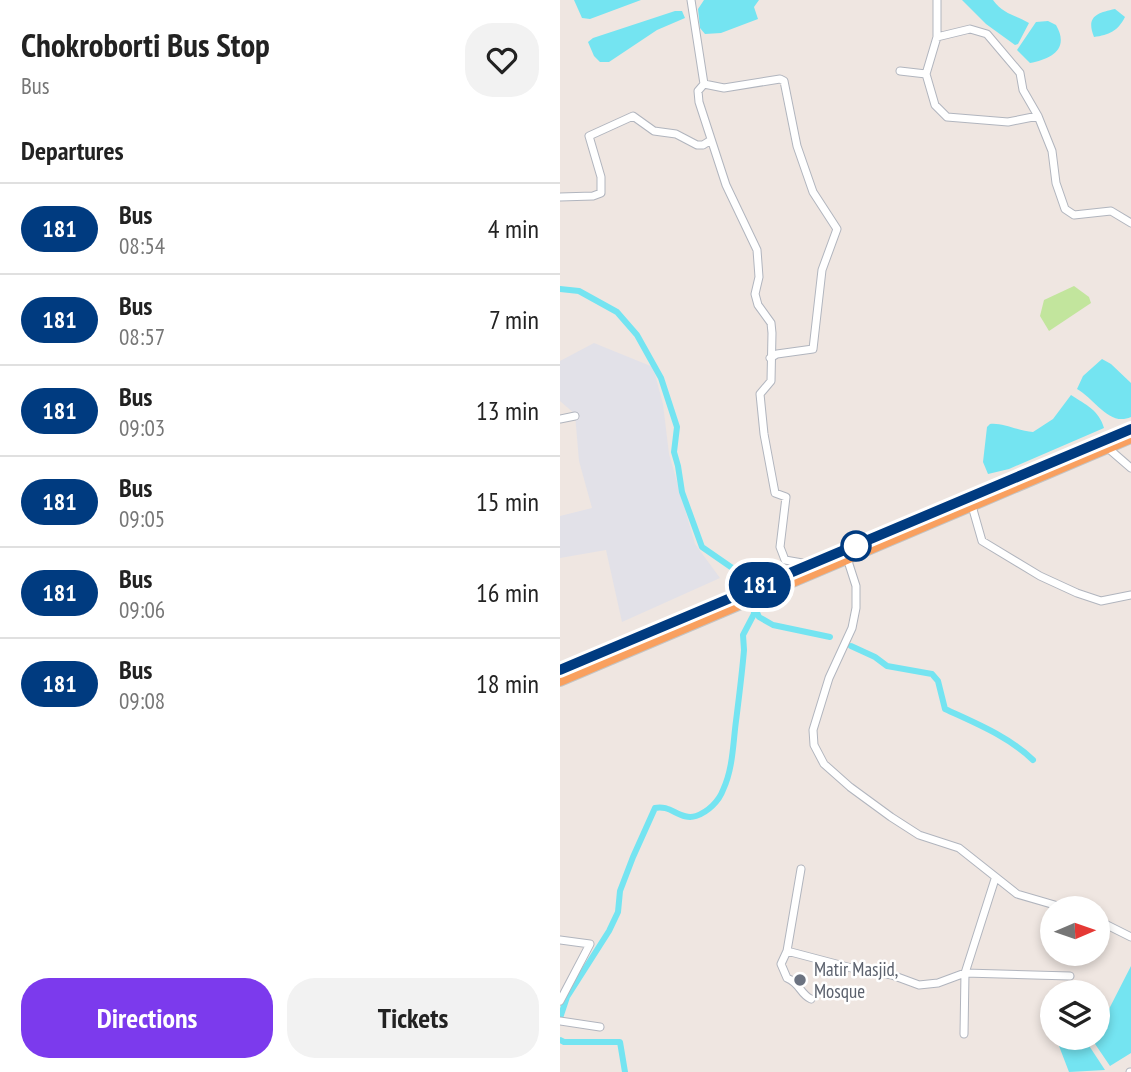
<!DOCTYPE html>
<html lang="en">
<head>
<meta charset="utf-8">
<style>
	:root { --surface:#fff; --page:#f2f2f2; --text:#222; --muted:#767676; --line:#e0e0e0; --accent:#7c3aed }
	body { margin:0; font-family:"PT Sans Narrow",sans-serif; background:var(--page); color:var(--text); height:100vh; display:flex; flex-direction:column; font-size:26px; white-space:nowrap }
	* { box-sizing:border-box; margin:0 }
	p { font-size:23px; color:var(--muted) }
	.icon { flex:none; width:38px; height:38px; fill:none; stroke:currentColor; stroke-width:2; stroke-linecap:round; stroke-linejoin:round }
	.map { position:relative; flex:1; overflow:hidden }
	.sheet { display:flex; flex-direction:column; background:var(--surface); width:560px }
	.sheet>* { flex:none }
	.badge { padding:0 14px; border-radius:23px; font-size:24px; line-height:46px }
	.needle { width:46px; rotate:88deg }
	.fabs { position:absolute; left:480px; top:896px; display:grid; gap:14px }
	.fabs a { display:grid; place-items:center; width:70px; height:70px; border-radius:50%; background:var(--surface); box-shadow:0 4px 10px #0003; font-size:35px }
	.map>.badge { position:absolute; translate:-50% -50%; box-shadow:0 0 0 4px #fff }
	h2 { padding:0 21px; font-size:26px; line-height:63px }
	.round { display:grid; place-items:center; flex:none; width:74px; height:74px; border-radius:28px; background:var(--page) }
	.headline { display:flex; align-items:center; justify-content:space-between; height:119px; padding:0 21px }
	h1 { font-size:33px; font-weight:600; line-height:52px }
	.primary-button { display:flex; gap:14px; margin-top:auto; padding:14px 21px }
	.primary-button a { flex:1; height:80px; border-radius:28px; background:var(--accent); color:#fff; font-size:28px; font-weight:600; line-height:80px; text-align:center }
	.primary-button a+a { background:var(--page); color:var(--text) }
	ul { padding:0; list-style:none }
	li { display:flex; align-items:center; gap:21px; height:91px; padding:0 21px; border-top:2px solid var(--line) }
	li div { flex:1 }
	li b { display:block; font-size:26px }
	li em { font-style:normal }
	li .badge { min-width:77px; font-weight:700; text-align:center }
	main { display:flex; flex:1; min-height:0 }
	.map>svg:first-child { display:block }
	.industrial { fill:#e2e1e8 }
	.green { fill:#c2e59d }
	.water { fill:#74e4f1 }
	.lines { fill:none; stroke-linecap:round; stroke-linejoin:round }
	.canal { stroke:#74e4f1; stroke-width:6 }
	.minor-casing { stroke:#b1b5be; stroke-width:9 }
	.trunk-casing { stroke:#c4c4c4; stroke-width:12 }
	.minor { stroke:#fff; stroke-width:7 }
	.trunk { stroke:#f9a05f; stroke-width:10 }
	.line-casing { stroke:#fff; stroke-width:16 }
	.line { stroke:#003b80; stroke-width:10 }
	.stop-dot { fill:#fff; stroke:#003b80; stroke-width:3.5 }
	.worship-dot { fill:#6b7280; stroke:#fff; stroke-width:2.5 }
	.labels { text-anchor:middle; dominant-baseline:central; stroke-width:5; stroke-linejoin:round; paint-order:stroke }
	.worship-label { font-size:19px; fill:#5b616d; stroke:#fff; text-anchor:start }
</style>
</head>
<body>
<main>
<section class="sheet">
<div class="headline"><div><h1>Chokroborti Bus Stop</h1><p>Bus</p></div><a class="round"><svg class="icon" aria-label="heart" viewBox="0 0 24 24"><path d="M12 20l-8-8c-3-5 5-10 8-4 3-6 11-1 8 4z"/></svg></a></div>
<h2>Departures</h2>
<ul>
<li><span class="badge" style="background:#003b80;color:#fff">181</span><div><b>Bus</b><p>08:54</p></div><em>4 min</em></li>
<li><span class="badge" style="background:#003b80;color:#fff">181</span><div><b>Bus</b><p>08:57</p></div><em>7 min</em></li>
<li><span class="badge" style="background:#003b80;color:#fff">181</span><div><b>Bus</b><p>09:03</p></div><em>13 min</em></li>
<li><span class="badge" style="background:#003b80;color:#fff">181</span><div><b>Bus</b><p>09:05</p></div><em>15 min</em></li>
<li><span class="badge" style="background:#003b80;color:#fff">181</span><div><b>Bus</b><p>09:06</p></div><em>16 min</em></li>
<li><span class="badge" style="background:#003b80;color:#fff">181</span><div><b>Bus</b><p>09:08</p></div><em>18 min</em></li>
</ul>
<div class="primary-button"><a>Directions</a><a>Tickets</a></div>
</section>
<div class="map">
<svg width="571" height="1072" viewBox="0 0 571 1072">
	<rect width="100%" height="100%" fill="#efe6e1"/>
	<!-- industrial -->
	<path class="industrial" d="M 34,343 L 93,367 L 103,404 L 109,454 L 135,544 L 160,578 L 62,622 L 46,550 L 0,558 L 0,516 L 32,508 L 19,461 L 15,414 L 0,401 L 0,361 Z"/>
	<!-- green -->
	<path class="green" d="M 514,286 L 529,297 L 531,303 L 489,331 L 480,316 L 484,300 Z"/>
	<!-- water -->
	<path class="water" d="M 14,0 L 81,0 L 30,19 L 22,18 Z
		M 144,0 L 199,0 L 194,7 L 198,19 L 161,33 L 145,34 L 140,28 L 138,9 Z
		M 402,0 L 433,0 C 443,14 455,15 469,23 L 458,44 L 455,45 L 426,24 Z
		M 555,9 L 565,17 C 558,31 549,35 534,37 C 526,17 536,13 555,9 Z
		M 115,11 L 122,11 L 125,18 L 97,30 L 49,62 L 40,62 L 34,56 L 28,42 L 33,38 Z
		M 488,21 L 496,25 C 510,49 491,59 470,63 L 457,50 L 476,22 Z
		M 542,359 L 551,364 L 571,383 L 571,417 C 549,427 535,399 517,389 L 523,376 Z
		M 511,395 C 526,405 539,410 544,428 L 449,469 L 428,474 L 423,462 L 427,427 L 430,424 C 441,422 459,431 473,432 L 493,419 Z
		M 571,966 L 571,1053 L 550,1066 L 531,1038 L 537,1038 L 537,1024 L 549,1009 Z
		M 517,1038 L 524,1038 L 545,1070 L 509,1072 L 499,1046 Z"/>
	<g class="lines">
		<!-- canal -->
		<path class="canal" d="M 0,289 L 19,291 L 57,312 L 77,335 L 101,378 L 117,427 L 114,452 L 118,466 L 122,492 L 142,547 L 181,574 L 194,606 L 194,614 L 183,635 L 184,650 C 182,674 179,697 176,721 C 173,743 173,769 163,790 C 159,801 148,812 136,816 C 121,821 110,804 95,808 L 73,857 L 60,891 L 58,912 L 49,931 L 7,997 L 0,1018
			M 195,608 L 199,617 L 213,625 L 270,637
			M 291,646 L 315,657 L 327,666 L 372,674 L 378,681 L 385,709 C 415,723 448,736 473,760
			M 0,1040 L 4,1042 L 60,1042 L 65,1072"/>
		<defs>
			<path id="minor" d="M 131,0 L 144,84 L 164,88 L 220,79 L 224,81 L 237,146 L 253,192 L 277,229 L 262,270 L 253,349 L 217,354 L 210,358
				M 377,37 L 410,29 L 427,34 L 460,73 L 463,90 L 478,116
				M 340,71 L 366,74 L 375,105 L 387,117 L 448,122 L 478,116 L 492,151 L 496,183 L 505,209 L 514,215 L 551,211 L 571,223
				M 366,74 L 377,37 L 377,0
				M 144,84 L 138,91 L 139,102 L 166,185 L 197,250 L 199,277 L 195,294 L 198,305 L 211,323 L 212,333 L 211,381 L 200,394 L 204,434 L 215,493 L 226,497 L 220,547 L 225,560 L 248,564
				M 0,197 L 33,196 L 41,193 L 41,177 L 29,136 L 73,116 L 94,131 L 116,134 L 137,145 L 143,145 L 151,140
				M 0,419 L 15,416
				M 549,449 L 571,468
				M 412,506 L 422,541 L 480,576 L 517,593 L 541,601 L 571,595
				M 287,558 L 296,586 L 296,608 L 292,628 L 269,678 L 253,730 L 254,745 L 264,764 L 290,787 L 331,817 L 359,835 L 399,848 L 457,894 L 505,908
				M 241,869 L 227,951 L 221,964 L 227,978 C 240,983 240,994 251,999
				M 537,920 L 571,937
				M 0,940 L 30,944 L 0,1001
				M 227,951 L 299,970 L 332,975 L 359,985 L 378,983 L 405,973 L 510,976
				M 0,1021 L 40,1027
				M 404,1034 L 405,973 L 435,879
				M 570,1072 L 571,1072"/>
			<path id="trunk" d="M 293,547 L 571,429
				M 0,670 L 176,595 L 278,554
				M 0,681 L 571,438"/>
		</defs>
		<!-- minor casing -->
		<use href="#minor" class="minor-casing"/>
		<!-- trunk casing -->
		<use href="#trunk" class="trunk-casing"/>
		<!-- minor -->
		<use href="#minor" class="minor"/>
		<!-- trunk -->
		<use href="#trunk" class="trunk"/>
	</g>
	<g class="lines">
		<defs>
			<path id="line" d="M 0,670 L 571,429"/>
		</defs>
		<!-- line casing -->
		<use href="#line" class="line-casing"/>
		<!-- line -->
		<use href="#line" class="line"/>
	</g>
	<!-- markers -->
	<circle class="stop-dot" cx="296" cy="546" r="14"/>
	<circle class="worship-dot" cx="240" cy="980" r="7"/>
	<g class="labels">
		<!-- worship labels -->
		<g class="worship-label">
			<text x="254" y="969">Matir Masjid,<tspan x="254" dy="22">Mosque</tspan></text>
		</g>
	</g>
</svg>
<div class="fabs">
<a><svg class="needle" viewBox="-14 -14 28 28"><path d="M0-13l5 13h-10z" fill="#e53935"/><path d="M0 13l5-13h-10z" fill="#767676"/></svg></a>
<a><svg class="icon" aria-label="layers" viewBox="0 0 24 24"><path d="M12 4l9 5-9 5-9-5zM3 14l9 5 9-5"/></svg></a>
</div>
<b class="badge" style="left:200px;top:585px;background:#003b80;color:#fff">181</b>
</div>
</main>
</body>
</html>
